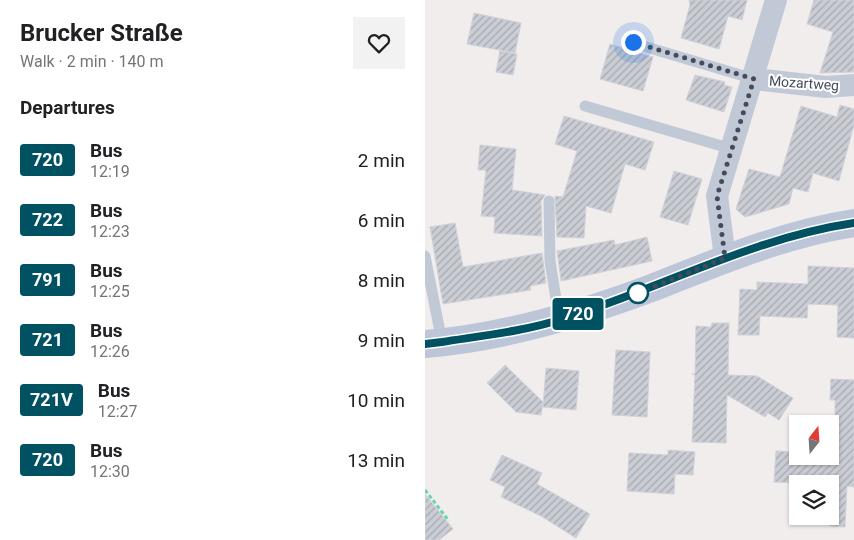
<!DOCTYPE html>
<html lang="en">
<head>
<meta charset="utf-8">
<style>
	:root { --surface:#fff; --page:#f2f2f2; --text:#202124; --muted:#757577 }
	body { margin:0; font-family:Roboto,sans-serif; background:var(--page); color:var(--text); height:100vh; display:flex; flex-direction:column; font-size:19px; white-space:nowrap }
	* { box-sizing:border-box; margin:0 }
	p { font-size:16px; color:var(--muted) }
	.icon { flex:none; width:28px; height:28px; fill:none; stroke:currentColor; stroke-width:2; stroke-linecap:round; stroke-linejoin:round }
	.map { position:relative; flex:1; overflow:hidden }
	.details { display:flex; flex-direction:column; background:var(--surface); width:425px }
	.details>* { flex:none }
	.badge { padding:0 10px; border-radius:4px; font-size:18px; line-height:32px }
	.needle { width:32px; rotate:17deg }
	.fabs { position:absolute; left:364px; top:415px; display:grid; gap:10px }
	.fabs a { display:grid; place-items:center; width:50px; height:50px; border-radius:0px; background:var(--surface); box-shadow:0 1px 4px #0004; font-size:25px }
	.you { position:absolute; width:25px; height:25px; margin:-12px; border:4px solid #fff; border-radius:50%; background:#1a73e8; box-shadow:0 0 0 8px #1a73e833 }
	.map>.badge { position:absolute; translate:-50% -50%; box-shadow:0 0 0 2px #fff }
	h2 { padding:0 20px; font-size:19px; line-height:45px }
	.round { display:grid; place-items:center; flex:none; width:52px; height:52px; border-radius:0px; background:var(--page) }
	.overview { display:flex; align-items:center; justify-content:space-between; height:85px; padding:0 20px }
	h1 { font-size:24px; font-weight:700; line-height:38px }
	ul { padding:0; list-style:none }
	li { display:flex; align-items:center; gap:15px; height:60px; padding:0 20px }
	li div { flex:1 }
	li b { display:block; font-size:19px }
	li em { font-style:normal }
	li .badge { min-width:55px; font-weight:700; text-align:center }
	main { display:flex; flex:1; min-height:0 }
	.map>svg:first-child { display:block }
	.building { fill:url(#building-hatch); stroke:#d0d1d9 }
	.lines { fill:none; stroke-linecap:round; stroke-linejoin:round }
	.path { stroke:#6bd3b0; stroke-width:3; stroke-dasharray:4 2.5; stroke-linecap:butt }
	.lane { stroke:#c2c9d6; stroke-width:11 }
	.street { stroke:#c2c9d6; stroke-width:22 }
	.secondary { stroke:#bdc6d8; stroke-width:28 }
	.line-casing { stroke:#fff; stroke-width:11 }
	.line { stroke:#005262; stroke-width:8 }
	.walk { stroke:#444c5c; stroke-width:5; stroke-dasharray:0 9 }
	.stop-dot { fill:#fff; stroke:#005262; stroke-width:2.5 }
	.labels { text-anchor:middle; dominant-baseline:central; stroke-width:4; stroke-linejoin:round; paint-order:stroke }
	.street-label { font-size:14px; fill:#444c5c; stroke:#fff }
</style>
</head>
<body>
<main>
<section class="details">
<div class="overview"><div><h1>Brucker Straße</h1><p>Walk · 2 min · 140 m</p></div><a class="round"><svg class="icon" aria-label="heart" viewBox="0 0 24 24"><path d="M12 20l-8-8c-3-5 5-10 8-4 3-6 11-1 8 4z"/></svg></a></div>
<h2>Departures</h2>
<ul>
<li><span class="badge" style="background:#005262;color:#fff">720</span><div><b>Bus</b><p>12:19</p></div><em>2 min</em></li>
<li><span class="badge" style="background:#005262;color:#fff">722</span><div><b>Bus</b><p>12:23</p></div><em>6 min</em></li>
<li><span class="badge" style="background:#005262;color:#fff">791</span><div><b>Bus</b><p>12:25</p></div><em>8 min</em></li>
<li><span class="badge" style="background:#005262;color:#fff">721</span><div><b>Bus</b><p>12:26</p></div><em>9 min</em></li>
<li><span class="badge" style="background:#005262;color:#fff">721V</span><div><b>Bus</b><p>12:27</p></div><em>10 min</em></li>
<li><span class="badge" style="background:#005262;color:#fff">720</span><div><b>Bus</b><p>12:30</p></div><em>13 min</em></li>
</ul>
</section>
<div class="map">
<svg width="429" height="540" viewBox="0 0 429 540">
	<defs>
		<pattern id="building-hatch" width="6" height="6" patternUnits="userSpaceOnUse" patternTransform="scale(1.25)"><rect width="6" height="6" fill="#cbcdd5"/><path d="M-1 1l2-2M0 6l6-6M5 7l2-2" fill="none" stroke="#a6a9b0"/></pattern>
	</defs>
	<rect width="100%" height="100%" fill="#f0edec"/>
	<!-- building -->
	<path class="building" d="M 264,0 L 322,0 L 317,20 L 303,16 L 294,49 L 256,38 L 265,5 Z
		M 389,0 L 429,0 L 429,72 L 395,73 L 408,32 L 382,24 Z
		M 49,13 L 96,23 L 90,53 L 42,44 Z
		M 185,44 L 228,57 L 218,91 L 175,79 Z
		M 75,51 L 92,54 L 88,75 L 71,72 Z
		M 270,75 L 300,82 L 299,85 L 307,87 L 299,112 L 261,100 Z
		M 415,105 L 429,109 L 429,125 L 414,181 L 388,173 L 383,192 L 368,188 L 364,204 L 320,217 L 311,209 L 324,169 L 355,177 L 376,106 L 412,117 Z
		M 139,116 L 229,142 L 220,170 L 200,164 L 186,213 L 161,206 L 159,238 L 132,237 L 130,196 L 138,197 L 152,151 L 130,144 Z
		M 55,145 L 91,149 L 87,190 L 120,195 L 116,201 L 117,236 L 69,233 L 70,217 L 56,216 L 61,170 L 53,170 Z
		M 249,171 L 277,179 L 263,225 L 235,217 Z
		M 30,223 L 38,267 L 117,253 L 121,283 L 105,286 L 106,290 L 18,304 L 5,227 Z
		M 222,237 L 227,261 L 136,281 L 132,251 L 189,240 L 190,245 Z
		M 383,266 L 429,268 L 429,338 L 412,337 L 413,305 L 383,304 L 382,318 L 335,316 L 334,335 L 313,335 L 315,289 L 332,290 L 332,282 L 383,284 Z
		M 287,323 L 304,323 L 303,375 L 332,376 L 368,398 L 354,420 L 343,413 L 340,417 L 302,395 L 301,443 L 267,442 L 270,375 L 267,374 L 270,374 L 271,326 L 286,327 Z
		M 191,350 L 225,352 L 222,417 L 187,415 Z
		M 80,365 L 118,402 L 116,415 L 91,412 L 62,383 Z
		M 121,368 L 154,371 L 151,410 L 118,407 Z
		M 406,379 L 429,380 L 429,487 L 422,486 L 420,527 L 405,526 L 405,484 L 349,482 L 351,451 L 372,452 L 372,456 L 405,456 L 405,453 L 410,453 L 410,400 L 405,400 Z
		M 243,450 L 270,452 L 268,475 L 250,474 L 249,494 L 202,491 L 204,453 L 243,455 Z
		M 77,455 L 117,473 L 112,484 L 165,514 L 151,538 L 116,516 L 76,497 L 80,487 L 65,480 Z
		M 0,494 L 28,529 L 14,540 L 0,540 Z"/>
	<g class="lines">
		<!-- path -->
		<path class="path" d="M 0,490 L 24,521"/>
		<!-- lane -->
		<path class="lane" d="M 208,43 L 329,79
			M 160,106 L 307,149
			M 124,201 L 125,261 L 134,318
			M 0,256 L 17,342"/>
		<!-- street -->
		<path class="street" d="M 329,79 L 401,87 L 429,85
			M 300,258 L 292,196 L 351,0"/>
		<!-- secondary -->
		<path class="secondary" d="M 0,344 C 74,338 154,315 224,289 C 291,263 357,234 429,223"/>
	</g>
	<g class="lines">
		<defs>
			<path id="line" d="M 0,344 L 17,342 C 55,336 101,331 137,319 C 234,289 327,238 429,223"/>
		</defs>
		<!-- line casing -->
		<use href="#line" class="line-casing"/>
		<!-- line -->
		<use href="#line" class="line"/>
		<!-- walk -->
		<path class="walk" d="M 208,42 L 329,79 L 292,196 L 300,258 L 213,293"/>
	</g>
	<!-- markers -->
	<circle class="stop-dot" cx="213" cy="293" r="10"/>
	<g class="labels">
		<!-- street labels -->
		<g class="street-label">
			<text transform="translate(379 83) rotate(4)">Mozartweg</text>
		</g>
	</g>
</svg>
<div class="fabs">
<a><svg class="needle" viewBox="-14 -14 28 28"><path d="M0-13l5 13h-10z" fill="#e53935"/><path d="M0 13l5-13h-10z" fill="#757577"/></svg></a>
<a><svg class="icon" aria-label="layers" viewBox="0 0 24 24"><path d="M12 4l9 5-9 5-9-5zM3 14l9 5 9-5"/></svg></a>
</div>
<div class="you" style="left:208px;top:42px"></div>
<b class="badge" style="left:153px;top:314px;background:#005262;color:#fff">720</b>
</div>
</main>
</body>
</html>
